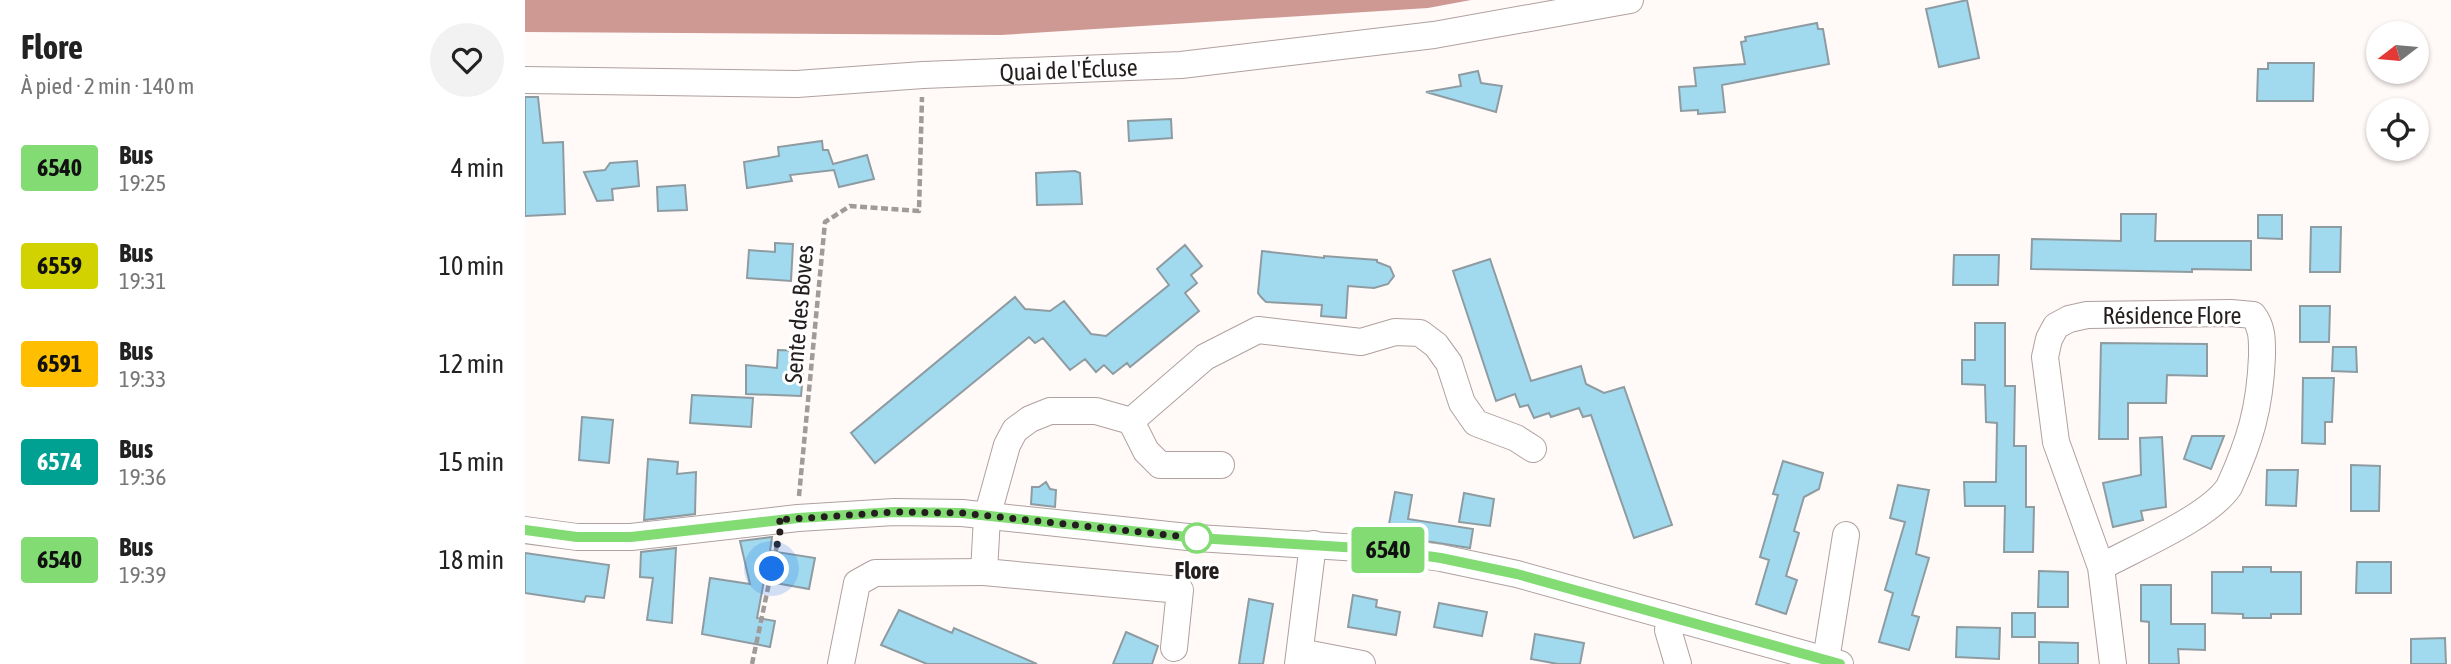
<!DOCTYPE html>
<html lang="fr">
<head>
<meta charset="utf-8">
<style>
	:root { --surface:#fff; --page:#f2f2f2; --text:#222; --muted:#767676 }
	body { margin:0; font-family:"Asap Condensed",sans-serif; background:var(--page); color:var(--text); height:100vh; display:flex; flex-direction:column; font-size:26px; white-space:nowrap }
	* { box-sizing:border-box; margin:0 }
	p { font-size:23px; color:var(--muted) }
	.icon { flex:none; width:38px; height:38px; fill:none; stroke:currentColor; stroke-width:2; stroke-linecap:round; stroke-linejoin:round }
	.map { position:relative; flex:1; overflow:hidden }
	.panel { display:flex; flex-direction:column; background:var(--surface); width:525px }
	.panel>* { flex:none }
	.badge { padding:0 14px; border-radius:5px; font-size:24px; line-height:46px }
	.needle { width:46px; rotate:254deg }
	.buttons { position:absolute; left:1841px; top:21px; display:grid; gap:14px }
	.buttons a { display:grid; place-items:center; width:63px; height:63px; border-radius:50%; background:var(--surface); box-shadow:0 2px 5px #0004; font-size:35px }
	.you { position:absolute; width:35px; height:35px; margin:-18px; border:5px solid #fff; border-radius:50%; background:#1a73e8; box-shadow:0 0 0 10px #1a73e833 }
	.map>.badge { position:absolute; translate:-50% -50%; box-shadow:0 0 0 4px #fff }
	.round { display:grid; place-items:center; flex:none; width:74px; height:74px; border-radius:37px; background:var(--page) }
	.headline { display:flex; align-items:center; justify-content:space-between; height:119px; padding:0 21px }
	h1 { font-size:33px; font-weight:700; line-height:52px }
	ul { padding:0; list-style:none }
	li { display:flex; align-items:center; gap:21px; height:98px; padding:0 21px }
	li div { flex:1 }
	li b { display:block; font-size:26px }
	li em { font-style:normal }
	li .badge { min-width:77px; font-weight:700; text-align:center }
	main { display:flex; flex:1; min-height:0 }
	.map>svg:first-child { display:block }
	.water { fill:#ce9893 }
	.building { fill:#a1daef; stroke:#8e9ca1; stroke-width:2 }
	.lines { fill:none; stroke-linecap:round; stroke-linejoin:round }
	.minor-casing { stroke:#afa19f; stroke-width:28 }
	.path { stroke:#a09a99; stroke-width:4.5; stroke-dasharray:7 3.5; stroke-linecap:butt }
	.minor { stroke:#fff; stroke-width:26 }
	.line-casing { stroke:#fff; stroke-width:16 }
	.line { stroke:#82dc73; stroke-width:10 }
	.walk { stroke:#241f1e; stroke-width:7; stroke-dasharray:0 12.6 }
	.stop-dot { fill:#fff; stroke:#82dc73; stroke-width:3.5 }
	.labels { text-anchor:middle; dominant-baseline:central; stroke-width:6; stroke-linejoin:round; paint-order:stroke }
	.street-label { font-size:24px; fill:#241f1e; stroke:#fff }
	.stop-label { font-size:24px; font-weight:bold; fill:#241f1e; stroke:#fff }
</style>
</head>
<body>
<main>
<section class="panel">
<div class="headline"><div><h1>Flore</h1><p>À pied · 2 min · 140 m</p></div><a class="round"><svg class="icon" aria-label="heart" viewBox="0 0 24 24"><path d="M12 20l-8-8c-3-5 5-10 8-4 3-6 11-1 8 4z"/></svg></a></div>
<ul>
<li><span class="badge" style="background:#82dc73;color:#111">6540</span><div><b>Bus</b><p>19:25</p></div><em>4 min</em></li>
<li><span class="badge" style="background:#d2d200;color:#111">6559</span><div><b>Bus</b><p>19:31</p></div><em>10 min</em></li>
<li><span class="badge" style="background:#ffbe00;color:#111">6591</span><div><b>Bus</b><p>19:33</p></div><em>12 min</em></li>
<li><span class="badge" style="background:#00a092;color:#fff">6574</span><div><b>Bus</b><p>19:36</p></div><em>15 min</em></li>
<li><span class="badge" style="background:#82dc73;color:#111">6540</span><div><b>Bus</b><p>19:39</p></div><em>18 min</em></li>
</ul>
</section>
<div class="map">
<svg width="1926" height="664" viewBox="0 0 1926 664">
	<rect width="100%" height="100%" fill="#fff9f8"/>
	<!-- water -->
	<path class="water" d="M 0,0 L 946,0 L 903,8 L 476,35 L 0,32 Z"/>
	<!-- building -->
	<path class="building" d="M 1442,0 L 1454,58 L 1414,67 L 1401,9 Z
		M 1292,23 L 1293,29 L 1298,29 L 1304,64 L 1197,85 L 1200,112 L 1173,114 L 1173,110 L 1156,111 L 1154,87 L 1171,86 L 1169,68 L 1220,64 L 1216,42 L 1221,41 L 1220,37 Z
		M 1743,63 L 1789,63 L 1788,101 L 1732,101 L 1733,69 L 1743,69 Z
		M 953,71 L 956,83 L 977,86 L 971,112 L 901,92 L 936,86 L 934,75 Z
		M 0,97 L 13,97 L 18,143 L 38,142 L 40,214 L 0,216 Z
		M 646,119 L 647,138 L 604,141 L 603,121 Z
		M 297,141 L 298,150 L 303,150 L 308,164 L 342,155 L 349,179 L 314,187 L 309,170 L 265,175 L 267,181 L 222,188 L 219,162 L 254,156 L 253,147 Z
		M 112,161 L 114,186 L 87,189 L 88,200 L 72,201 L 59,172 L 80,170 L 85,163 Z
		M 550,171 L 555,173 L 557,204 L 512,205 L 511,173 Z
		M 160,185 L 162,210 L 133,211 L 132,187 Z
		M 1596,214 L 1631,214 L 1630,241 L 1726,241 L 1726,270 L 1667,269 L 1667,272 L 1506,269 L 1507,239 L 1596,241 Z
		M 1733,215 L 1757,215 L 1757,239 L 1733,238 Z
		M 1786,227 L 1816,227 L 1815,272 L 1785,272 Z
		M 250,243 L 268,244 L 266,281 L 222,278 L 224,250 L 250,252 Z
		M 660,245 L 677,266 L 666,275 L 672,283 L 660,293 L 674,311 L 605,367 L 602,363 L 588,374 L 579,365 L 571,372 L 560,359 L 545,370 L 518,338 L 510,343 L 504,337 L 350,463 L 326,433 L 490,297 L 500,309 L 525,311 L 539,301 L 566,334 L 581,336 L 644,285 L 632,269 Z
		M 737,251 L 799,258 L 799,256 L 852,260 L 852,262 L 865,267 L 869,276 L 863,284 L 849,288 L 823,286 L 821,318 L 796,316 L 797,305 L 741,302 L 736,297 L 733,293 Z
		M 1429,255 L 1474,255 L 1473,285 L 1428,285 Z
		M 965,259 L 1006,381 L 1056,366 L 1061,384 L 1079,393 L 1099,387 L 1147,525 L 1109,538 L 1066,415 L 1058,417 L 1054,408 L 1026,417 L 1024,413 L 1009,418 L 1003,405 L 995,407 L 990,394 L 971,401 L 928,271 Z
		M 1775,306 L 1805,306 L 1804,342 L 1775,342 Z
		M 1450,323 L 1480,323 L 1480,386 L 1490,386 L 1489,446 L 1501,446 L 1501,507 L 1509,507 L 1508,552 L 1479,552 L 1480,506 L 1440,506 L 1439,482 L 1471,482 L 1472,423 L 1461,422 L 1460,385 L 1437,384 L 1437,360 L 1450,360 Z
		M 1576,343 L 1682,344 L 1682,376 L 1642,375 L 1641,403 L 1603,403 L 1603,439 L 1574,439 Z
		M 1808,347 L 1831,347 L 1832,372 L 1807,371 Z
		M 253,350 L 280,351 L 276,396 L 221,394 L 221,365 L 252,368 Z
		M 1778,378 L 1809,378 L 1807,422 L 1800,422 L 1800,444 L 1777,443 Z
		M 167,395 L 228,398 L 226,427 L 165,423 Z
		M 57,417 L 88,420 L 84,463 L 54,460 Z
		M 1667,436 L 1699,436 L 1686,469 L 1659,459 Z
		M 1637,437 L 1641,507 L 1616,511 L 1618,520 L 1588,527 L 1578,483 L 1616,475 L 1615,438 Z
		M 123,459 L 153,462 L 152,474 L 171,472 L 170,514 L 119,520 Z
		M 1258,461 L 1298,473 L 1294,489 L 1279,497 L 1269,531 L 1274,533 L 1261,576 L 1272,580 L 1261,614 L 1231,604 L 1244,560 L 1235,557 L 1253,495 L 1248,494 Z
		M 1826,465 L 1855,466 L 1854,511 L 1826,511 Z
		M 1742,470 L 1773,470 L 1771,506 L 1741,505 Z
		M 521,482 L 525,489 L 531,490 L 530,507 L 506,504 L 507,487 L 514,487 Z
		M 1373,485 L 1404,490 L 1391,554 L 1404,558 L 1387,615 L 1394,617 L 1384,650 L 1354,642 L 1368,593 L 1360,590 L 1380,522 L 1365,518 Z
		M 870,492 L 887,495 L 883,519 L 948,529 L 945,548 L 862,535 Z
		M 939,493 L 969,499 L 965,526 L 934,522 Z
		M 247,537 L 245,551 L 290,558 L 284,589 L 239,581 L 232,618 L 250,621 L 245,647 L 177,634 L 185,578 L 225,584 L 215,541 Z
		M 151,548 L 147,623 L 122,620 L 128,578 L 115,577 L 116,552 Z
		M 0,553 L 84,565 L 79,598 L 61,596 L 59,602 L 0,593 Z
		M 1832,562 L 1866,562 L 1866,593 L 1831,593 Z
		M 1718,567 L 1746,567 L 1746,572 L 1776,572 L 1776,614 L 1746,614 L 1746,618 L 1718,618 L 1718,614 L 1687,613 L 1687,572 L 1718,572 Z
		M 1514,571 L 1543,572 L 1543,607 L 1513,607 Z
		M 1616,585 L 1646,585 L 1646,624 L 1680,624 L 1680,650 L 1653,649 L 1654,664 L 1624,664 L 1624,622 L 1616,621 Z
		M 828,595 L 852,600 L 851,607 L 875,612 L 871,635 L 823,627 Z
		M 724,599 L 748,604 L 738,664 L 714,664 Z
		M 914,603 L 962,612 L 957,636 L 909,627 Z
		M 374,610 L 427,633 L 429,628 L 512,664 L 402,664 L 356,645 Z
		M 1487,613 L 1510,613 L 1510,637 L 1487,637 Z
		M 1432,627 L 1475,628 L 1474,659 L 1431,657 Z
		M 601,632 L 633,646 L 627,664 L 588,664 Z
		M 1010,634 L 1059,643 L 1055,664 L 1033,664 L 1006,659 Z
		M 1920,638 L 1921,664 L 1886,664 L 1886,639 Z
		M 1514,642 L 1553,643 L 1553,664 L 1514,664 Z"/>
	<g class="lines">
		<defs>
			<g id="minor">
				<path id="s1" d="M 0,80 L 272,84 L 398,75 L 656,65 L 909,35 L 1105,0"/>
				<path d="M 606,421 L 680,357 L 733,330 L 836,342 L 870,332 L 895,333 L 911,345 L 924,363 L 937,403 L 951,423 L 991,438 L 1008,449"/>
				<path d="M 0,530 L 52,537 L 106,537 L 273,518 L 369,512 L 437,513 L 672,538 L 851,549 L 916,558 L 992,574 L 1315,664"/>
				<path d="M 1576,567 C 1610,548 1683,518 1704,487 C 1725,441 1735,408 1737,356 C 1737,341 1738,328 1728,315 L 1706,313 L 1562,315 L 1544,319 L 1531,326 L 1524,339 L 1520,357 L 1531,442 L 1576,567 L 1588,664"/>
				<path d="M 1146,617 L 1143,630 L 1153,664"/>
				<path d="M 649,648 L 655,590 L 459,572 L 462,517 L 482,445 L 490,430 L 505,419 L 525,411 L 571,411 L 606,421 L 621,451 L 635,465 L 696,465"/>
				<path d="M 775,652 L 837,664"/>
				<path d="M 1301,660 L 1321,535"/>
				<path d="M 316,664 L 332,583 L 350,573 L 459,572"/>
				<path d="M 773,664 L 788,544"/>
			</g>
		</defs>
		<!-- minor casing -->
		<use href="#minor" class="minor-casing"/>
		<!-- path -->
		<path class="path" d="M 274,496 L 300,222 L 325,206 L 394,211 L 397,97
			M 227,664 L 252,545"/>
		<!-- minor -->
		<use href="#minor" class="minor"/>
	</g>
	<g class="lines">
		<defs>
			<path id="line" d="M 0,530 L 52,537 L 106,537 L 273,518 L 369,512 L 437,513 L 672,538 L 851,549 L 916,558 L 992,574 L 1315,664"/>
		</defs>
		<!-- line casing -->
		<use href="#line" class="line-casing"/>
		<!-- line -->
		<use href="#line" class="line"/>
		<!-- walk -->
		<path class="walk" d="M 247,569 L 257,522 L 252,520 L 369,512 L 437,513 L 672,538"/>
	</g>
	<!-- markers -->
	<circle class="stop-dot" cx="672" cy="538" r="14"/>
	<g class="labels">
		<!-- street labels -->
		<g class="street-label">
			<text stroke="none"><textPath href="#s1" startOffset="544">Quai de l'Écluse</textPath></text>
			<text transform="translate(274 314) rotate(-85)">Sente des Boves</text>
			<text x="1647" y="315">Résidence Flore</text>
		</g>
		<!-- stop labels -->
		<g class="stop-label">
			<text x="672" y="570">Flore</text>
		</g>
	</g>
</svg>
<div class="buttons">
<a><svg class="needle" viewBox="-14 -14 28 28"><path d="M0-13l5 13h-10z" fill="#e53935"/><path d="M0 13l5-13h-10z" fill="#767676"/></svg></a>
<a><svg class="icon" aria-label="locate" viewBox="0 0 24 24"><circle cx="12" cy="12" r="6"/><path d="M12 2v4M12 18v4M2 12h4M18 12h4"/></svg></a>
</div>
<div class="you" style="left:247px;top:569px"></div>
<b class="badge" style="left:863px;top:550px;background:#82dc73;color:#111">6540</b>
</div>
</main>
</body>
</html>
